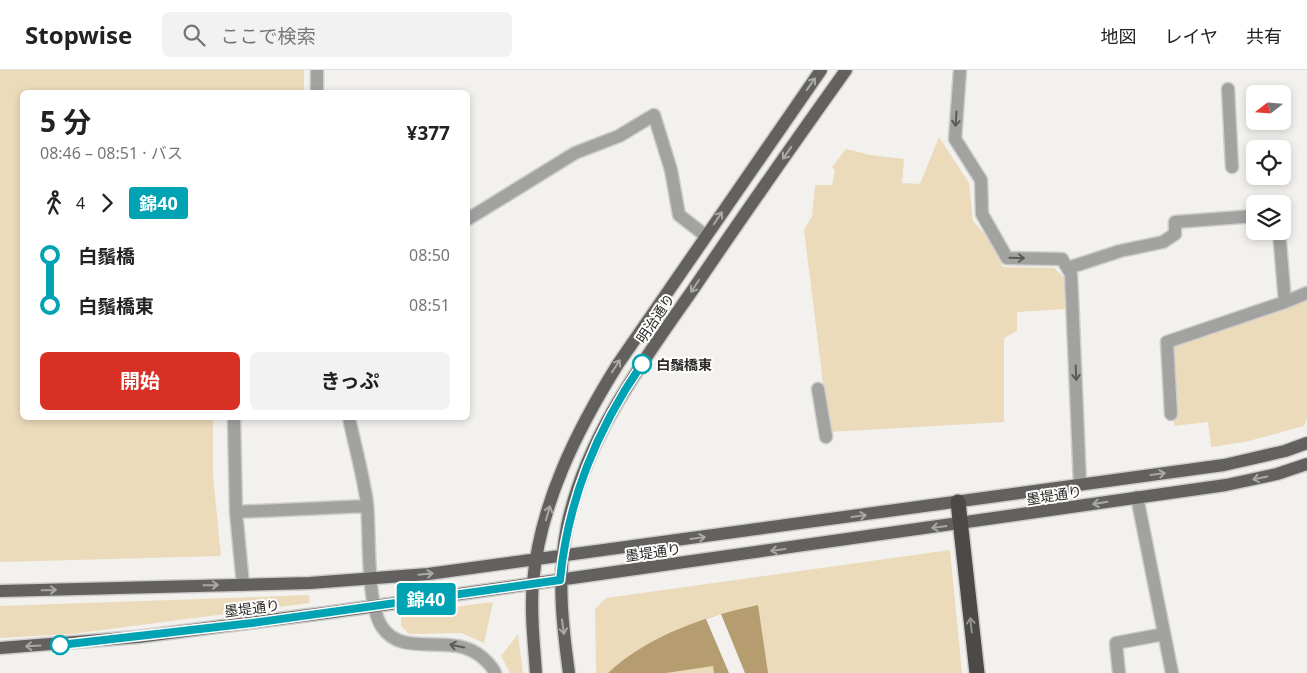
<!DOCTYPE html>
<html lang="ja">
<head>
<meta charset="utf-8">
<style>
	:root { --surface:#fff; --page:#f2f2f2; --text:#222; --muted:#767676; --line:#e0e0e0; --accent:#d93025 }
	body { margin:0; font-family:"Noto Sans","Noto Sans JP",sans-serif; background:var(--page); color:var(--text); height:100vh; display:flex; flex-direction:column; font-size:19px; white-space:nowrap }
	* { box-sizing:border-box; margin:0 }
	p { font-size:16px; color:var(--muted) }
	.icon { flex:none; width:28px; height:28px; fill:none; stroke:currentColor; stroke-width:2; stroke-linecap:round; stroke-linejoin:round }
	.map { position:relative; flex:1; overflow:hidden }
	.drawer { position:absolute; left:20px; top:20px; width:450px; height:330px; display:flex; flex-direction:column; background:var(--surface); border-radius:8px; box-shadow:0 2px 8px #0003 }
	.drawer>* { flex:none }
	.badge { padding:0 10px; border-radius:4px; font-size:18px; line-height:32px }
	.needle { width:32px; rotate:253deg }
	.fabs { position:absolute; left:1246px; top:15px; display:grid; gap:10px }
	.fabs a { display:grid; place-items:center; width:45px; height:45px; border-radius:8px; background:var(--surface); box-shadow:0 2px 8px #0003; font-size:25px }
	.map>.badge { position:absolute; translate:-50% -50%; box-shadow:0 0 0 2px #fff }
	.legs { display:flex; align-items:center; gap:8px; height:55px; padding:0 20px; font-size:16px }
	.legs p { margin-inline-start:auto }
	.head { display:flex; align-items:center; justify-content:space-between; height:85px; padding:0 20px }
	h1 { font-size:28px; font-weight:700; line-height:38px }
	.button { display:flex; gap:10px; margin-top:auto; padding:10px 20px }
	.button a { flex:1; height:58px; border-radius:8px; background:var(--accent); color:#fff; font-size:20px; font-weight:700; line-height:58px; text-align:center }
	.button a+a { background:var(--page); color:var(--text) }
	ul { padding:0 20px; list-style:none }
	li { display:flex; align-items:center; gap:18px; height:50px; font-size:19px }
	li i { display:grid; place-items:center; width:8px; height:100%; margin:0 6px; background:currentColor }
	li i::after { content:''; width:12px; height:12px; margin:-6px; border:4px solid; border-radius:50%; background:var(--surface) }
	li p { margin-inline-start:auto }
	li:first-child i { background:linear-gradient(#0000 50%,currentColor 0) }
	li:last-child i { background:linear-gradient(currentColor 50%,#0000 0) }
	header { display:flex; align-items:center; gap:30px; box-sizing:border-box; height:70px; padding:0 25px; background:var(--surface); border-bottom:1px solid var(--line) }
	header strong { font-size:24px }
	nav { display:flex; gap:28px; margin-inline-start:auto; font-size:18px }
	.search { width:350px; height:45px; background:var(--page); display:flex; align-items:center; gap:12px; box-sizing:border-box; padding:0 18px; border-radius:8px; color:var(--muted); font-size:19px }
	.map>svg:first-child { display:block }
	.green { fill:#ecdbbb }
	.water { fill:#b59d6f }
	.pier { fill:#f2f1ee }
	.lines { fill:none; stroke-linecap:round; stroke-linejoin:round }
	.minor-casing { stroke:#cecdcb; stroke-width:15 }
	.major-casing { stroke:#cecdcb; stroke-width:15 }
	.highway-casing { stroke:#cecdcb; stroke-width:18 }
	.minor { stroke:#a2a2a0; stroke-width:12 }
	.major { stroke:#62615f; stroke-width:12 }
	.highway { stroke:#4b4a48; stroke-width:15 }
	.oneway { stroke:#a9a8a6 }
	.oneway2 { stroke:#5b5a59 }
	.oneway3 { stroke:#939290 }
	.line-1-casing { stroke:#fff; stroke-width:11 }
	.line-1 { stroke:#00a3b4; stroke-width:8 }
	.stop-1-dot { fill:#fff; stroke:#00a3b4; stroke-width:2.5 }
	.labels { text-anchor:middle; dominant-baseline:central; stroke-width:4; stroke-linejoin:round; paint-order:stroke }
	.street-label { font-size:14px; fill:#2b2a29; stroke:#fffefd }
	.stop-label { font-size:14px; font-weight:bold; fill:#2b2a29; stroke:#fffefd; text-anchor:start }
</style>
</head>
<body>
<header>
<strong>Stopwise</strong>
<div class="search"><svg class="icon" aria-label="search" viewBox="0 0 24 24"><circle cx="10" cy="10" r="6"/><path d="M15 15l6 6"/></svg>ここで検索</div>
<nav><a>地図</a><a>レイヤ</a><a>共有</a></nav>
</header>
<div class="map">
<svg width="1307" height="603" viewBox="0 0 1307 603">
	<rect width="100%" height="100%" fill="#f2f1ee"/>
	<!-- green -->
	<path class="green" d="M 0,0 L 304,0 L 304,22 L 22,22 L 22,348 L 213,348 L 213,405 L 221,486 L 0,492 Z
		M 939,67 L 969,113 L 973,151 L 987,167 L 1003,197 L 1054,198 L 1066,209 L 1066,239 L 1017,242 L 1017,261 L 1004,268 L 1004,352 L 829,362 L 804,160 L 812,146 L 815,115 L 832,115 L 835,101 L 832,97 L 846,79 L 870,85 L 904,89 L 902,113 L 920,114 Z
		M 1307,229 L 1307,348 L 1304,356 L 1245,372 L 1211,377 L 1208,352 L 1174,356 L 1172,282 L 1175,276 Z
		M 950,480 L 962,603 L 596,603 L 595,539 L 606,528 Z
		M 309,525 L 310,533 L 71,564 L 0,568 L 0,536 Z
		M 493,532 L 484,573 L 462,563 L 409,564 L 401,556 L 401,548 L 407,543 Z
		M 518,564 L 523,603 L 510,603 L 501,586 Z"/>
	<!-- water -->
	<path class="water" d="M 758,535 L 768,603 L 714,603 L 713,596 L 666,603 L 608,603 C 649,565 706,546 758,535 Z"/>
	<!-- pier -->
	<path class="pier" d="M 721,544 L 745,603 L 729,603 L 706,549 Z"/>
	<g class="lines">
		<defs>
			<path id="minor" d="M 960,0 L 955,69 L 981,110 L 982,144 L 1007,188 L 1062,189 L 1071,204 L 1080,414
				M 1228,19 L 1232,97
				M 317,22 L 317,0
				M 468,149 L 575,83 L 619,66 L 654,45 L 671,100 L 679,145 L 706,166
				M 1068,198 L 1120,181 L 1163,172 L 1175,164 L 1175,152 L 1255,146
				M 1285,232 L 1307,223
				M 818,319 L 826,367
				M 1171,344 L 1167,272 L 1285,232 L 1279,161
				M 234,348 L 236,442 L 243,515
				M 349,348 C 355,376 363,405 367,433 C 370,464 366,533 382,557 C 404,590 451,560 483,588 C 488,593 493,597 495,603
				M 1137,427 L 1172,603
				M 236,442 L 367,436
				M 1119,603 L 1116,573 L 1164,564"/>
			<path id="major" d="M 0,521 L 310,513 L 428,504 L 1224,395 L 1285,381 L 1307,373
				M 0,578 L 138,567 L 333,542 L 1226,415 L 1277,404 L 1307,394
				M 536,603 C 534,573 530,542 533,512 C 540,433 577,360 618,294 L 821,0
				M 569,603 C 562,553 557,507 567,456 C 586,367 641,294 692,221 C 742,147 794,73 846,0"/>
			<path id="highway" d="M 958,432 L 977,603"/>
		</defs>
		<!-- minor casing -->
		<use href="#minor" class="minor-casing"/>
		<!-- major casing -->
		<use href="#major" class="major-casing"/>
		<!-- highway casing -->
		<use href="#highway" class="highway-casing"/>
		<!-- minor -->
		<use href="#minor" class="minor"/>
		<!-- major -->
		<use href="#major" class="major"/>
		<!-- highway -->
		<use href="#highway" class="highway"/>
	</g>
	<!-- one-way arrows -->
	<defs><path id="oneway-shaft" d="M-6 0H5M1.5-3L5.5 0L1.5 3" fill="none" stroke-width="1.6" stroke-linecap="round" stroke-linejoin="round" transform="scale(1.25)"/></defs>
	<g class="oneway">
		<use href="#oneway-shaft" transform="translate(811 14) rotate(-55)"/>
		<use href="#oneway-shaft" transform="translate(787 83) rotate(125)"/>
		<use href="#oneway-shaft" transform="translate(718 148) rotate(-56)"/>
		<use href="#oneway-shaft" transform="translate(695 216) rotate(124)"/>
		<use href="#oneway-shaft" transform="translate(616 296) rotate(-57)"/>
		<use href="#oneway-shaft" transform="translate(1158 404) rotate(-8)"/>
		<use href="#oneway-shaft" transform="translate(1260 408) rotate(168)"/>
		<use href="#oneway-shaft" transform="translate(1100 433) rotate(171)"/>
		<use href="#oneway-shaft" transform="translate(548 443) rotate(-74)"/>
		<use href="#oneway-shaft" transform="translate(859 446) rotate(-8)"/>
		<use href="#oneway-shaft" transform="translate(939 457) rotate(172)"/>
		<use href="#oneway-shaft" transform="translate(698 468) rotate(-8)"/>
		<use href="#oneway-shaft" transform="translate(778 480) rotate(172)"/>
		<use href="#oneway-shaft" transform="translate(426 504) rotate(-6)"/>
		<use href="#oneway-shaft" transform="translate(211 515) rotate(-1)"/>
		<use href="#oneway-shaft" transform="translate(49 520) rotate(-1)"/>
		<use href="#oneway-shaft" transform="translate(563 557) rotate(82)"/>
		<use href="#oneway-shaft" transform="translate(33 576) rotate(177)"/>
	</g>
	<g class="oneway2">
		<use href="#oneway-shaft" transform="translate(956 49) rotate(94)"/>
		<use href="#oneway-shaft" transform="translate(1017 188) rotate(1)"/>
		<use href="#oneway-shaft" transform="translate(1076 303) rotate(88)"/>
		<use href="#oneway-shaft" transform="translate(457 576) rotate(-169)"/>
	</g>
	<use class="oneway3" href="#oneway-shaft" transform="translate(971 555) rotate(-96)"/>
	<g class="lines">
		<defs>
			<path id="line-1" d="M 60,575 L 252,553 L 560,510 C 568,430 596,361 642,294"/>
		</defs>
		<!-- line-1 casing -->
		<use href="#line-1" class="line-1-casing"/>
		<!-- line-1 -->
		<use href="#line-1" class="line-1"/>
	</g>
	<!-- markers -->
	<g class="stop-1-dot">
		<circle cx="642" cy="294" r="9"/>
		<circle cx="60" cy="575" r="9"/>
	</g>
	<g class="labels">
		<!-- street labels -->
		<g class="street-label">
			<text transform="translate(655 248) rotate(-56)">明治通り</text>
			<text transform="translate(1054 425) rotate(-9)">墨堤通り</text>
			<text transform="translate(653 482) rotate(-8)">墨堤通り</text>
			<text transform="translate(252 538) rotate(-7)">墨堤通り</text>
		</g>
		<!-- stop labels -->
		<g class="stop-label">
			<text x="656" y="294">白鬚橋東</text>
		</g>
	</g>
</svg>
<div class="fabs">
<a><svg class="needle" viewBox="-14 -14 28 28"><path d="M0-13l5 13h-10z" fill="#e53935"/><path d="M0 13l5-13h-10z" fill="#767676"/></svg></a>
<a><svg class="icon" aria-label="locate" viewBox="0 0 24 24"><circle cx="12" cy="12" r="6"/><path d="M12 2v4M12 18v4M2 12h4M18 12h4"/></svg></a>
<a><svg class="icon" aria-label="layers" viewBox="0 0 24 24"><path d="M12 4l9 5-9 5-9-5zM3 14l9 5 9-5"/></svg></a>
</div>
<b class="badge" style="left:426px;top:529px;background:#00a3b4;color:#fff">錦40</b>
<section class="drawer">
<div class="head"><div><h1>5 分</h1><p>08:46 – 08:51 · バス</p></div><b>¥377</b></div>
<div class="legs"><svg class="icon" aria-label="walk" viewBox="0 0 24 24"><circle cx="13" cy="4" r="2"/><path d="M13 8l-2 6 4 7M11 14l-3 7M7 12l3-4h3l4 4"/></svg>4<svg class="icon" aria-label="forward" viewBox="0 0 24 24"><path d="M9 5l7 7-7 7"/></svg><b class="badge" style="background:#00a3b4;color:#fff">錦40</b></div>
<ul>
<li><i style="color:#00a3b4"></i><b>白鬚橋</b><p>08:50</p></li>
<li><i style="color:#00a3b4"></i><b>白鬚橋東</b><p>08:51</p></li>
</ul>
<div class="button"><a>開始</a><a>きっぷ</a></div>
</section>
</div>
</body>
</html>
